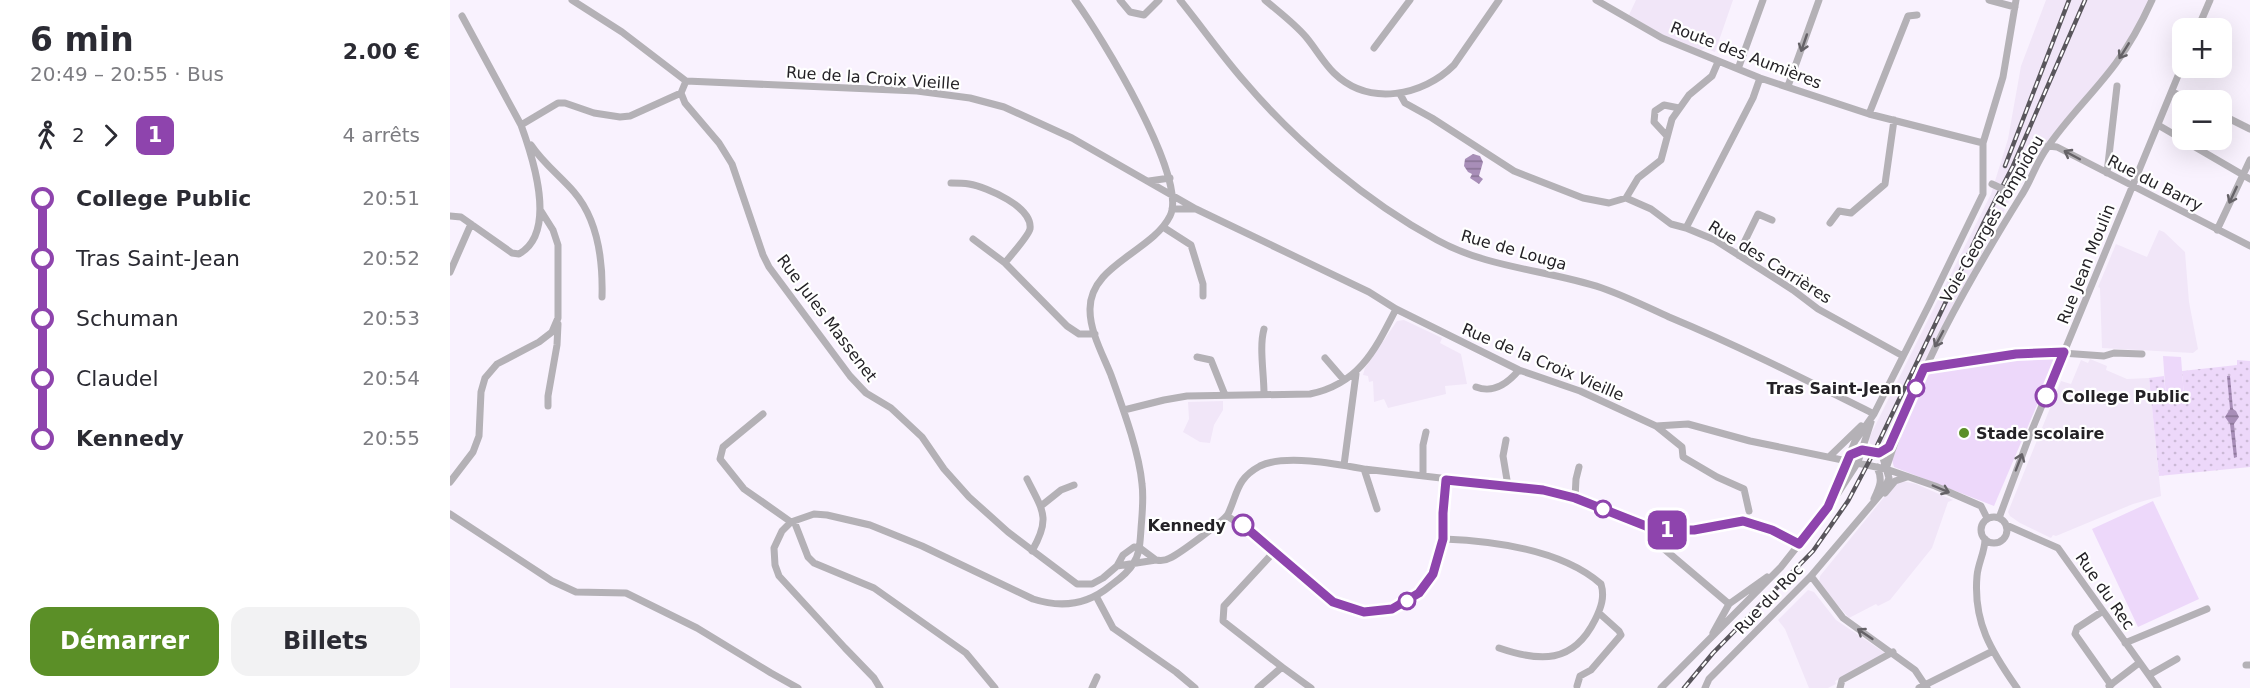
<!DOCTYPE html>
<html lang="fr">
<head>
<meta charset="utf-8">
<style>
	:root { --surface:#fff; --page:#f2f2f3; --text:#2b2b33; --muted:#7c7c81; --accent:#5b8f27 }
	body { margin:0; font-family:"DejaVu Sans",sans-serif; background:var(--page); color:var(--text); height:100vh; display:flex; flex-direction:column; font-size:22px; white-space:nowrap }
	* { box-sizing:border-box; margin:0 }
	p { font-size:20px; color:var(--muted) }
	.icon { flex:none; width:33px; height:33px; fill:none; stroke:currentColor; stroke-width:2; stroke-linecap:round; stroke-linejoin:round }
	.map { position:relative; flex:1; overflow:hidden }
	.panel { display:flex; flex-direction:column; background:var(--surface); width:450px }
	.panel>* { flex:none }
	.badge { padding:0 12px; border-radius:9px; font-size:21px; line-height:39px }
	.controls { position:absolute; left:1722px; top:18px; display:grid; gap:12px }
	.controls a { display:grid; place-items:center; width:60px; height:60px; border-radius:12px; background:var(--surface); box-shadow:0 6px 24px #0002; font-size:30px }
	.map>.badge { position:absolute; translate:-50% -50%; box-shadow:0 0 0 3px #fff }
	.legs { display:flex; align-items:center; gap:9px; height:66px; padding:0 30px; font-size:20px }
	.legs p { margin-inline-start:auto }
	.overview { display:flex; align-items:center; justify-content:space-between; height:102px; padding:0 30px }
	h1 { font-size:33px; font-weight:700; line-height:45px }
	.cta { display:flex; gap:12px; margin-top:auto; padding:12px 30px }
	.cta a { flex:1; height:69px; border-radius:18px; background:var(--accent); color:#fff; font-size:24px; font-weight:700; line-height:69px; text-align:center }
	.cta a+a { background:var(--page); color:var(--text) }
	ul { padding:0 30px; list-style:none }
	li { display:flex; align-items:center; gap:21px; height:60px; font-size:22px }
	li i { display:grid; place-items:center; width:9px; height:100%; margin:0 8px; background:currentColor }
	li i::after { content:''; width:15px; height:15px; margin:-8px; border:4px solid; border-radius:50%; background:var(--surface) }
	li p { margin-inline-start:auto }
	li:first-child i { background:linear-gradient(#0000 50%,currentColor 0) }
	li:last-child i { background:linear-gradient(currentColor 50%,#0000 0) }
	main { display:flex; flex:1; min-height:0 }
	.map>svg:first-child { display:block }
	.built { fill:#f1e6f8 }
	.grass { fill:#edd8fa }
	.garden { fill:url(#garden-dots) }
	.water { fill:url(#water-rules) }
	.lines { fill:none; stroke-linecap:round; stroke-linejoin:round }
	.minor { stroke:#b4b1b6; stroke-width:7 }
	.rail-casing { stroke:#59565c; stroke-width:4.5 }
	.rail { stroke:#fff; stroke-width:2; stroke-dasharray:7; stroke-linecap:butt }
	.minor-bridge { stroke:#b4b1b6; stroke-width:7 }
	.oneway { stroke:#656267 }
	.line-1-casing { stroke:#fff; stroke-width:14 }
	.line-1 { stroke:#8e44ad; stroke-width:9 }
	.stop-1-dot { fill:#fff; stroke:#8e44ad; stroke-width:3 }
	.poi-dot { fill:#5b8f27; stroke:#fff; stroke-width:2 }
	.labels { text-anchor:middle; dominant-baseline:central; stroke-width:4.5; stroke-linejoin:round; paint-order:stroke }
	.street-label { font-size:16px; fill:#242226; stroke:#fff }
	.stop-label { font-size:16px; font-weight:bold; fill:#242226; stroke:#fff; text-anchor:end }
	.poi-label { font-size:16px; font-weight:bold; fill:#242226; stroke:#fff; text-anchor:start }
</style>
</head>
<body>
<main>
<section class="panel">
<div class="overview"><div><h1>6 min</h1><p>20:49 – 20:55 · Bus</p></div><b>2.00 €</b></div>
<div class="legs"><svg class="icon" aria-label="walk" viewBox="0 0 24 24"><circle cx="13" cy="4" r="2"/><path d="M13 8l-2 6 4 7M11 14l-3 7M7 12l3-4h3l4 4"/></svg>2<svg class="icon" aria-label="forward" viewBox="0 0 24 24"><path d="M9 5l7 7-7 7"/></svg><b class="badge" style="background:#8e44ad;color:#fff">1</b><p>4 arrêts</p></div>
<ul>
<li><i style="color:#8e44ad"></i><b>College Public</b><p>20:51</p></li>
<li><i style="color:#8e44ad"></i><span>Tras Saint-Jean</span><p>20:52</p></li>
<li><i style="color:#8e44ad"></i><span>Schuman</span><p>20:53</p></li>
<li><i style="color:#8e44ad"></i><span>Claudel</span><p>20:54</p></li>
<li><i style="color:#8e44ad"></i><b>Kennedy</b><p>20:55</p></li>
</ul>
<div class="cta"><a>Démarrer</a><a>Billets</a></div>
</section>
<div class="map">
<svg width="1800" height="688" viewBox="0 0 1800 688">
	<defs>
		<pattern id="garden-dots" width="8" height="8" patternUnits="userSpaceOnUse" patternTransform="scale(1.5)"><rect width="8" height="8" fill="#edd8fa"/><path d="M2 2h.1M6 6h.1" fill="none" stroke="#cbb9d6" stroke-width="1.8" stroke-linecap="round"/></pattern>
		<pattern id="water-rules" width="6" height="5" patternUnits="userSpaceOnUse" patternTransform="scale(1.5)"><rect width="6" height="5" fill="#a88eb8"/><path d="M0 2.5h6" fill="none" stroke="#897495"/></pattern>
	</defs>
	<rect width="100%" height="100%" fill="#f9f2fe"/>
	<!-- built -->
	<path class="built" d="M 1186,0 L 1283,0 L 1265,52 L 1255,48 L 1250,51 L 1214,36 L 1179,15 Z
		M 1596,0 L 1704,0 L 1695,20 L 1671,62 L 1644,95 L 1595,146 L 1573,175 L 1472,367 L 1435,445 L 1431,447 L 1424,447 L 1420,443 L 1419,438 L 1541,194 L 1558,139 L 1571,66 Z
		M 1709,230 L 1714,232 L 1735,252 L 1739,302 L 1748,349 L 1743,353 L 1652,348 L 1650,288 L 1648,287 L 1666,244 L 1697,257 Z
		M 954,320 L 992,338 L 990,343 L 1011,354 L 1017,384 L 995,386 L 996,394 L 938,408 L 934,399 L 924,402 L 923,381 L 919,382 L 918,376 L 913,375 L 915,368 L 947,321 Z
		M 1640,359 L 1657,366 L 1656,370 L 1677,379 L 1699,378 L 1711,496 L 1683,504 L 1606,536 L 1603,535 L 1601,538 L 1570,523 L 1560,516 L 1558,512 L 1611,381 L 1621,384 L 1631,360 L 1638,363 Z
		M 773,401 L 773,410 L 764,425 L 760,443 L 750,442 L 733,432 L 739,419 L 738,402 Z
		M 1448,480 L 1466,484 L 1503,500 L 1498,502 L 1482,548 L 1440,600 L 1428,606 L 1426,604 L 1399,618 L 1372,587 L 1369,582 L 1370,576 Z
		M 1358,590 L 1364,592 L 1386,620 L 1435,653 L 1385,681 L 1386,684 L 1378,688 L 1359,688 L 1335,629 L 1328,620 Z"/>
	<!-- grass -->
	<path class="grass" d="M 1596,355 L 1603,358 L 1604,365 L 1544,506 L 1444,467 L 1442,460 L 1475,375 L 1536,362 Z
		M 1713,356 L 1731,357 L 1734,397 L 1716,399 Z
		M 1703,501 L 1749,599 L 1688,627 L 1642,529 Z"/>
	<!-- garden -->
	<path class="garden" d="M 1787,360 L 1800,361 L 1800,467 L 1709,476 L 1699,378 L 1714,376 L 1716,399 L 1734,397 L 1732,371 L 1787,365 Z"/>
	<!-- water -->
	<path class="water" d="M 1023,154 L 1030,156 L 1033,162 L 1029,176 L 1033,179 L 1029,184 L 1020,178 L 1022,174 L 1018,172 L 1014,166 L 1015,159 Z
		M 1777,376 L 1780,376 L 1783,409 L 1786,411 L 1789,417 L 1784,424 L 1787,457 L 1784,458 L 1780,424 L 1775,417 L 1780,409 Z"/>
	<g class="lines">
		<!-- minor -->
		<path class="minor" d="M 122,0 L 172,32 L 236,81
			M 670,0 L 680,12 L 694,15 L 709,0
			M 730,0 C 752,27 772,56 795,82 C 846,142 917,202 987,240 C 1037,268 1098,270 1152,288 C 1175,296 1197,307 1219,317 C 1289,346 1356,380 1424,414
			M 815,0 C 829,12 844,23 856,37 C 866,49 873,62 884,73 C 919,107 973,96 1004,65 L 1049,0
			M 1146,0 L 1212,38 L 1310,78 L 1419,114 L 1533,143
			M 1539,0 L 1565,7
			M 12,16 L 71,125
			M 1748,28 L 1760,0
			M 924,48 L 960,0
			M 1288,69 L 1313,0
			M 236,81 L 467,91 L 520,98 L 554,107 L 622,138 L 746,209 L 919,292 L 946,309 L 1069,370 L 1130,391 L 1206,426 L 1238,424 L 1300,441 L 1436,469 L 1485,486 L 1531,506 L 1537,518
			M 1338,86 L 1369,0
			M 1722,92 L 1741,100
			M 231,93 L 235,103 L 269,143 L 282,164 L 313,255 L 319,267 L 400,376 L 416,393 L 441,408 L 472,437 L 494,469 L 519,497 L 558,532 L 627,584 L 642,584 L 653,578 L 667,566
			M 950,94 L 955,103 L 982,118 L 1064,171 L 1133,198 L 1159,203 L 1176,198 L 1201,209 L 1221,224 L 1236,228 L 1265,240 L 1343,290 L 1368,309 L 1453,356
			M 1419,114 L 1458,16 L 1467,15
			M 1772,115 L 1800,129
			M 1708,125 L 1732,139
			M 1216,135 L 1204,122 L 1205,111 L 1214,105 L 1229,108
			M 1733,140 L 1800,179
			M 81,145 C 93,163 110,176 124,192 C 148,220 153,262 152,297
			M 1598,146 L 1607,147 L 1800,246
			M 1657,173 L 1667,86
			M 699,181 L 720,178
			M 501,183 C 507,183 513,183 519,184 C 537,187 583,207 580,229 C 578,237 560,256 555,263
			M 1176,198 L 1188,178 L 1211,160 L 1222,119 L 1239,95 L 1262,76 L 1268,62
			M 722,209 L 744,209
			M 0,216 L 11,217 L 62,253 L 69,254 C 108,232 83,158 71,125 L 108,103 L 115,103 L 144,113 L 170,117 L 180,116 L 231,93 L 236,81
			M 1380,223 L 1389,211 L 1401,213 L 1435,184 L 1444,120
			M 713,227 L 741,245 L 753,284 L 753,296
			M 1236,228 L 1303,98 L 1310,78
			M 1767,230 L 1800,160
			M 523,239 L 555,263 L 617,326 L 629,334 L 645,334
			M 1288,255 L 1308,214 L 1322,220
			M 0,272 L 21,224
			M 814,329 C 809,347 814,373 814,394
			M 747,357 L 761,360 L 775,395
			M 875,358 L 894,380
			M 1474,368 L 1566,354 L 1598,352 L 1654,356 L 1664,353 L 1692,354
			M 1026,387 C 1044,394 1058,383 1069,370
			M 98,406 L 98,396 L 107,345 L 108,324
			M 674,410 L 714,400 L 737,396 L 860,394 C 909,384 925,350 946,309
			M 313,414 L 273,447 L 270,459 L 294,489 L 341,522
			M 1206,426 L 1232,447 L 1233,457 L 1267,477 L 1294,489 L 1299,511
			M 1056,440 L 1053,456 L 1058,486
			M 1380,456 L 1411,426
			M 894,465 L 906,374
			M 914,469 L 927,509
			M 1436,469 C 1468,369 1516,285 1571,196 C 1581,181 1586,163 1597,148 C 1617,118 1644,93 1666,63 C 1680,44 1692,22 1702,0
			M 973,475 L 973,445 L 976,432
			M 577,479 C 593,511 601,518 582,551
			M 0,482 L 23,452 L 29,436 L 31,392 L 35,378 L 47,364 L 89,342 L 102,332 L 108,318 L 108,245 L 103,230 L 91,211
			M 1388,493 L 1408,462 L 1421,422
			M 1435,493 L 1445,481 L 1457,477
			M 1125,498 L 1126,479 L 1129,467
			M 1424,499 C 1430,486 1433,480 1427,467
			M 591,506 L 611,490 L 624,485
			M 1378,507 L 1405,441 L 1424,414 L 1479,305 L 1533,194 L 1533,143 L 1553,77 L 1566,0
			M 0,514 L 102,581 L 126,592 L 176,593 L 247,628 L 321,673 L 348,688
			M 777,516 C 805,533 831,558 856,579 C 865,586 874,596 884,602 C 901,612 918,613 937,610 C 970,602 990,571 993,539 C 995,530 992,521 993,512 C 994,501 995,491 996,480
			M1531 530a13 13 0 1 1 26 0a13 13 0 1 1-26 0Z
			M 1549,518 L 1579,437 L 1732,66
			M 344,521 L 358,557 L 364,563 L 424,588 L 516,653 L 545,688
			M 1556,525 L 1608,548 L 1708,688
			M 1196,526 L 1213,548 L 1279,604
			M 994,539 C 1043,541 1112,550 1151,584 C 1155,597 1151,608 1145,620 C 1123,664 1090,662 1049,648
			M 1535,539 C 1535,552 1528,563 1527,576 C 1523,622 1541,651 1567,688
			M 684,547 L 690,548 L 706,560 L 667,566 L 673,555 Z
			M 823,553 L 774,606 L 773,621 L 832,667
			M 706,560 C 711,561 715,561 720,558 C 729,554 774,521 778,514 C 788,493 786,479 810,466 C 835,454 887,464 914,469 L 1093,490 L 1125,498 L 1196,526 L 1216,529 L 1244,530 L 1293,521 L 1313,526 L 1349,544
			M 1361,576 L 1393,618 L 1465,670 L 1477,688
			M 646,596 L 663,628 L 726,672 L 745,688
			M 1653,611 L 1627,628 L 1625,634 L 1661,685
			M 1263,633 L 1279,604 L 1317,577
			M 1675,643 L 1757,609
			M 1796,665 L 1800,665
			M 1699,675 L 1727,659
			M 1127,686 L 1130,676 L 1141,670 L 1171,635 L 1169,631 L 1149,613
			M 1659,686 L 1689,663
			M 430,688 L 424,678 L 395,648 L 329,576 L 325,565 L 324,548 L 332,531 L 341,522 L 364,514 L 377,515 L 420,525 L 472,546 L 583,599 C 611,608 637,605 660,586 C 668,580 678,573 683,564 C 690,554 690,542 691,529 C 692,514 694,499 692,484 C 689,451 672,406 661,375 C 653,355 640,332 640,310 C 639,265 702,252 720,216 C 739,179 650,34 625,0
			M 642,688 L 647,677
			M 808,688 L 832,667 L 861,688
			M 1211,688 L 1331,567 L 1380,505
			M 1255,688 L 1259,679 L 1361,576 L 1434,490 L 1439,478 L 1433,458 C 1421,448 1412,451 1398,455
			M 1390,688 L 1392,680 L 1443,652
			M 1469,688 L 1543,651"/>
		<defs>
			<path id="rail" d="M 1555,166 L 1619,0
				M 1234,688 L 1263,653 L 1363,551 L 1398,501 L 1424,452 L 1534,222 L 1563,166 L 1635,0"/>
		</defs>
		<!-- rail casing -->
		<use href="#rail" class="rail-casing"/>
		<!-- rail -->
		<use href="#rail" class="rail"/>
		<!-- minor-bridge -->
		<path class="minor-bridge" d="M 1542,184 L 1557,191"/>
	</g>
	<!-- one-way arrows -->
	<defs><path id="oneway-shaft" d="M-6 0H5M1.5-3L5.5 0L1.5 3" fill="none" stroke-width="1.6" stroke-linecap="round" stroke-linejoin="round" transform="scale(1.5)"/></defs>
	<g class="oneway">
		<use href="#oneway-shaft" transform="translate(1354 43) rotate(109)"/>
		<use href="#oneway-shaft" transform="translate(1674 51) rotate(122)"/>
		<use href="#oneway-shaft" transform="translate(1622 155) rotate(-152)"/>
		<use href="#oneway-shaft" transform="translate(1783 195) rotate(115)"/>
		<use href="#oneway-shaft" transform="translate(1489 339) rotate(118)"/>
		<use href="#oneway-shaft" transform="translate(1569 462) rotate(-69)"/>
		<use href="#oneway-shaft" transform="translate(1491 489) rotate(23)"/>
		<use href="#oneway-shaft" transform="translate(1415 634) rotate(-146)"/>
	</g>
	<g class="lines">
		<defs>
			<path id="line-1" d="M 793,525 L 883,602 L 914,612 L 942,609 L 969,593 L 983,574 L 993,539 L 993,513 L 996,480 L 1093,490 L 1125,498 L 1196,526 L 1215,530 L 1244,530 L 1293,521 L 1322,530 L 1349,544 L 1378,507 L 1400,455 L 1412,450 L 1429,453 L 1439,447 L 1474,368 L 1566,354 L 1614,352 L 1596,396"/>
		</defs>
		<!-- line-1 casing -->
		<use href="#line-1" class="line-1-casing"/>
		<!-- line-1 -->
		<use href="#line-1" class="line-1"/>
	</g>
	<!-- markers -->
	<g class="stop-1-dot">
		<circle cx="1466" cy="388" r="8"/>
		<circle cx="1596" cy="396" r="10"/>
		<circle cx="1153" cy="509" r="8"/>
		<circle cx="793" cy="525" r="10"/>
		<circle cx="957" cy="601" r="8"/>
	</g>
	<circle class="poi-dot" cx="1514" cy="433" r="6"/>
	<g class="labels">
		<!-- street labels -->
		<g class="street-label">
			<text transform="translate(1296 55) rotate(21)">Route des Aumières</text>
			<text transform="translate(423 78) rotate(4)">Rue de la Croix Vieille</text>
			<text transform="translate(1705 183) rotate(27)">Rue du Barry</text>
			<text transform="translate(1542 219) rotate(-60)">Voie Georges Pompidou</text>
			<text transform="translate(1064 250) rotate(16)">Rue de Louga</text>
			<text transform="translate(1320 262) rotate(32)">Rue des Carrières</text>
			<text transform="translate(1636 264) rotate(-68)">Rue Jean Moulin</text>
			<text transform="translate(377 318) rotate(53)">Rue Jules Massenet</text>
			<text transform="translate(1093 362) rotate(23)">Rue de la Croix Vieille</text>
			<text transform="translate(1655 591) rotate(55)">Rue du Rec</text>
			<text transform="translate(1319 599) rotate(-46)">Rue du Roc</text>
		</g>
		<!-- stop labels -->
		<g class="stop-label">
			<text x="1452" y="388">Tras Saint-Jean</text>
			<text x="1612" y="396" text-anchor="start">College Public</text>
			<text x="776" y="525">Kennedy</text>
		</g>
		<!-- poi labels -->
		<g class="poi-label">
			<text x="1526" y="433">Stade scolaire</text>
		</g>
	</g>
</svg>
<div class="controls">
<a>+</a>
<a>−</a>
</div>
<b class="badge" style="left:1217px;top:530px;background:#8e44ad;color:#fff">1</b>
</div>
</main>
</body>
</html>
